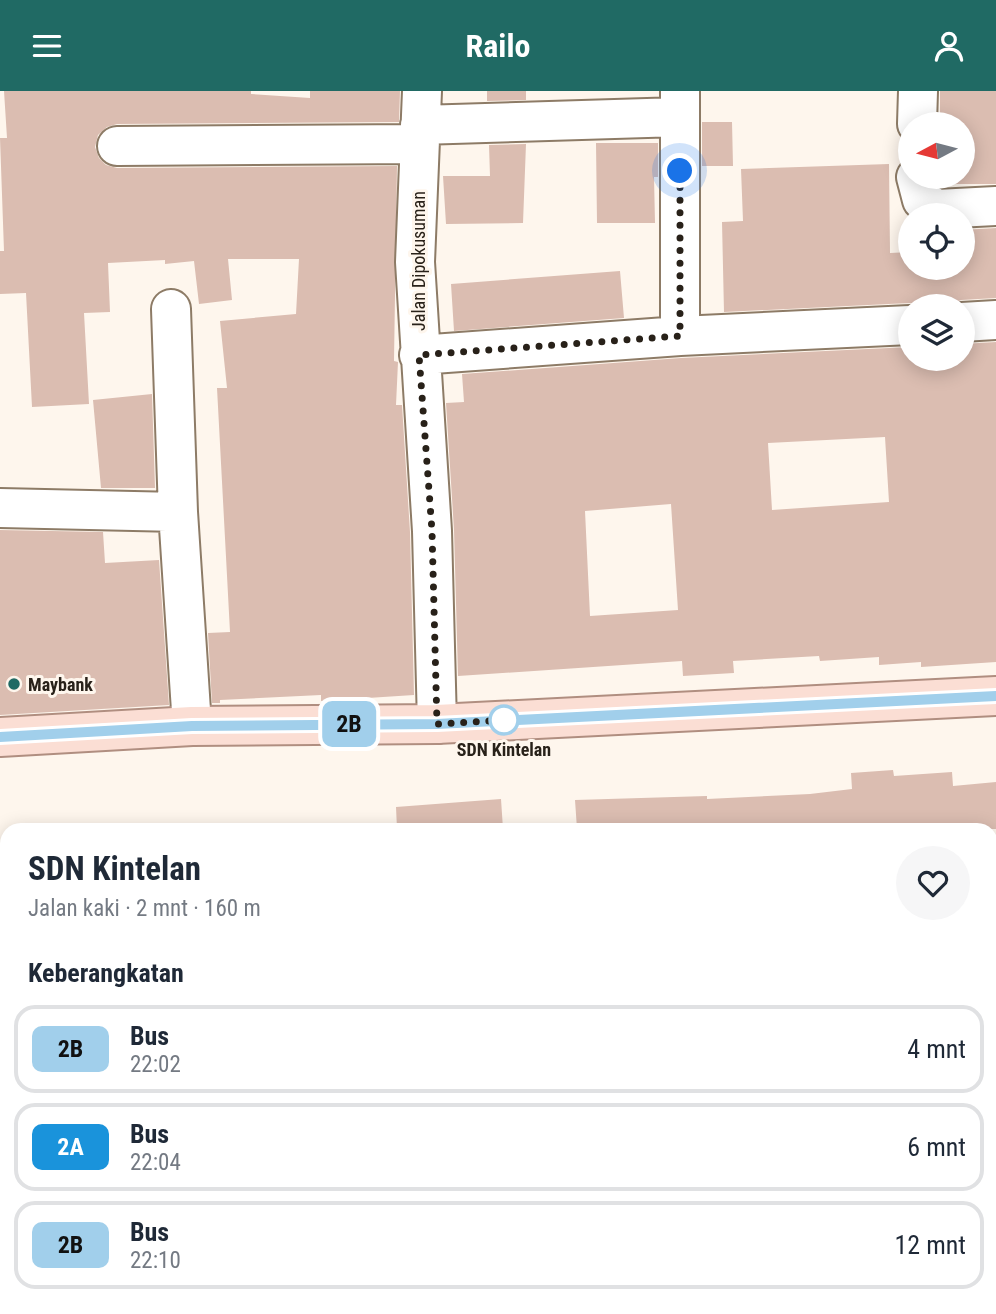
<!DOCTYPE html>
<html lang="id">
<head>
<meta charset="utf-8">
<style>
	:root { --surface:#fff; --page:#f6f6f7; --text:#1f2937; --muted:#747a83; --line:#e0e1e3; --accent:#206a64 }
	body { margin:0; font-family:"Roboto Condensed",sans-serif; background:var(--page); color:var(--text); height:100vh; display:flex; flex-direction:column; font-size:26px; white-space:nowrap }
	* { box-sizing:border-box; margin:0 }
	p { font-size:23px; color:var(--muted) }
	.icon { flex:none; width:38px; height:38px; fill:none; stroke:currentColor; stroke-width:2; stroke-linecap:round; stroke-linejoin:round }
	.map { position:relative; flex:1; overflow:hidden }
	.side { position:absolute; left:0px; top:732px; width:998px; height:492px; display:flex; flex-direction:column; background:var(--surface); border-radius:21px 21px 0 0; box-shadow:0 4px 18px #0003 }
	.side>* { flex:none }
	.badge { padding:0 14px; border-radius:10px; font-size:24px; line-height:46px }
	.needle { width:46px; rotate:263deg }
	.buttons { position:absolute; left:898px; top:21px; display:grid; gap:14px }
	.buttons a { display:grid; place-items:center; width:77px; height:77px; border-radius:50%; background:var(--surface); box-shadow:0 4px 18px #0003; font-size:35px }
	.you { position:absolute; width:35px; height:35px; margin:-18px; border:5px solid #fff; border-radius:50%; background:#1a73e8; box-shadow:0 0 0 10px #1a73e833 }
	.map>.badge { position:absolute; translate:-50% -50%; box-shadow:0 0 0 4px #fff }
	h2 { padding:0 28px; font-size:26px; line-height:63px }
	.round { display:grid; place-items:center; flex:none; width:74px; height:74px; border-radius:37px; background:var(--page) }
	.headline { display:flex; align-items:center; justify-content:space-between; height:119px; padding:0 28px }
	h1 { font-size:33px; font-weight:700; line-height:52px }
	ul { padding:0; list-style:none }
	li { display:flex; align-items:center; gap:21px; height:88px; margin:0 14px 10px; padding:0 14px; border:4px solid var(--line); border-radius:21px }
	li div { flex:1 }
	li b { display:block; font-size:26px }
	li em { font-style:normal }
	li .badge { min-width:77px; font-weight:700; text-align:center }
	header { display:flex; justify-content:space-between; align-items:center; height:91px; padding:0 28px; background:var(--accent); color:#fff; font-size:32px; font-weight:700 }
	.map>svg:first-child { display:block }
	.building { fill:#dbbdb1; fill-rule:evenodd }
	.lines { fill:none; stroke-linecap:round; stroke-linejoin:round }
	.minor-casing { stroke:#8d7b66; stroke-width:42 }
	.major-casing { stroke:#b08e80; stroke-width:42 }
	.minor { stroke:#fff; stroke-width:38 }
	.major { stroke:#fbded4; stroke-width:38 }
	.line-casing { stroke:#fff; stroke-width:16 }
	.line { stroke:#a1cfeb; stroke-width:10 }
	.walk { stroke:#282119; stroke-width:7; stroke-dasharray:0 12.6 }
	.poi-dot { fill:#206a64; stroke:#fef6ed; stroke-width:2.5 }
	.stop-dot { fill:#fff; stroke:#a1cfeb; stroke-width:3.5 }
	.labels { text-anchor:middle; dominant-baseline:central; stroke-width:6; stroke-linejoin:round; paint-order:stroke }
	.street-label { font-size:18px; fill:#282119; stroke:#fef6ed }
	.poi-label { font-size:18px; font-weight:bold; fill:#282119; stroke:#fef6ed; text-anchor:start }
	.stop-label { font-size:18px; font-weight:bold; fill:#282119; stroke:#fef6ed }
</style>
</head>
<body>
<header><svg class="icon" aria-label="menu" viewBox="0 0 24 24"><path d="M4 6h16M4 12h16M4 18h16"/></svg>Railo<svg class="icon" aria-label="person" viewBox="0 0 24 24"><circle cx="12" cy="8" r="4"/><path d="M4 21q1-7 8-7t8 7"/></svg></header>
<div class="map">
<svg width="996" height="1223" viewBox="0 0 996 1223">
	<rect width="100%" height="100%" fill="#fef6ed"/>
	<!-- building -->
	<path class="building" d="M 4,0 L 251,0 L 251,3 L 310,7 L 310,0 L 400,0 L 399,31 L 117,33 L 107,36 L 98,44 L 95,56 L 99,67 L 106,74 L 117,77 L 397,75 L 394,270 L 398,271 L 396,314 L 402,314 L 410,441 L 414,604 L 321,610 L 321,604 L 220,609 L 220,612 L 212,612 L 208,542 L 230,541 L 217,297 L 227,297 L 220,230 L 296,223 L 299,168 L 228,168 L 232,209 L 199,213 L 194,170 L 165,173 L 165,169 L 108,172 L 110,221 L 84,222 L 89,313 L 32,316 L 26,202 L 0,203 L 0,160 L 4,160 L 0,47 L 7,47 Z
		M 487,0 L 526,0 L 526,9 L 487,10 Z
		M 940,0 L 996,0 L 996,93 L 945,93 L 944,86 L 962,86 L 962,33 L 940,33 Z
		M 702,31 L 732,31 L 733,75 L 702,75 Z
		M 596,52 L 658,52 L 658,86 L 654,86 L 655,132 L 597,132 Z
		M 526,53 L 523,132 L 446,133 L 443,85 L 490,85 L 489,54 Z
		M 889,73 L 890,162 L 910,161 L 910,177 L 962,177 L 962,139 L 996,137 L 996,207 L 961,209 L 948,215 L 909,212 L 724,221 L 722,131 L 743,130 L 741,78 Z
		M 620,180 L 624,227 L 454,240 L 451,193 Z
		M 996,251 L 996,571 L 921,576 L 921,571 L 879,574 L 879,566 L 820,570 L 819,565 L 733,570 L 734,582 L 683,585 L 682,570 L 458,585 L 454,439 L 446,312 L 464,311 L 462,283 L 681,267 L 910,256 L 910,268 L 962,268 L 962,253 ZM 885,346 L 889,411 L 772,419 L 768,352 ZM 671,413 L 678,519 L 590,525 L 585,420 Z
		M 152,303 L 155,397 L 101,397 L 93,309 Z
		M 0,439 L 103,441 L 105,472 L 159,469 L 169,614 L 0,624 Z
		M 893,679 L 894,685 L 952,681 L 953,695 L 996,691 L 996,738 L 577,738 L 575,709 L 707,705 L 707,708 L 810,703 L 852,698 L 851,682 Z
		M 501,708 L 503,738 L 397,738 L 396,716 Z"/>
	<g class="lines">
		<defs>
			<path id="minor" d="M 422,0 L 415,171 L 432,440 L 437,633
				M 680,0 L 680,245
				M 917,33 L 918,0
				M 420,34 L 680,26
				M 117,55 L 419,53
				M 916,86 L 922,109 L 937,118 L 996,115
				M 171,218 L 178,421 L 192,635
				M 962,231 L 996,229
				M 419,264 L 680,245 L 910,234
				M 0,417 L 178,421
				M 990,855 L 996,855
				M 0,908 L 7,907
				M 127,1216 L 128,1223
				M 588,1216 L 589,1223"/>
			<path id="major" d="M 0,646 L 192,635 L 437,633 L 996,605"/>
		</defs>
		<!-- minor casing -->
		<use href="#minor" class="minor-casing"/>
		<!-- major casing -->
		<use href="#major" class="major-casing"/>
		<!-- minor -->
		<use href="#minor" class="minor"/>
		<!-- major -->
		<use href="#major" class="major"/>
	</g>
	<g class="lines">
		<defs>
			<path id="line" d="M 0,646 L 192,635 L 437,633 L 996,605"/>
		</defs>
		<!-- line casing -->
		<use href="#line" class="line-casing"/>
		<!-- line -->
		<use href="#line" class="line"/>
		<!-- walk -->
		<path class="walk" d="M 504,629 L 509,629 L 437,633 L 432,440 L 419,264 L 680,245 L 680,80"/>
	</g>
	<!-- markers -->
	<circle class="poi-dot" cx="14" cy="593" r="7"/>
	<circle class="stop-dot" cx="504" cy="629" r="14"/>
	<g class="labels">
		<!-- street labels -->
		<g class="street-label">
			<text transform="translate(418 170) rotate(-90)">Jalan Dipokusuman</text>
		</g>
		<!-- poi labels -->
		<g class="poi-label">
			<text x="28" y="593">Maybank</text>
		</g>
		<!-- stop labels -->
		<g class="stop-label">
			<text x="504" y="658">SDN Kintelan</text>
		</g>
	</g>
</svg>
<div class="buttons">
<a><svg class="needle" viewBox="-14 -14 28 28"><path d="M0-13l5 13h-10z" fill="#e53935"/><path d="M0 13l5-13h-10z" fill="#747a83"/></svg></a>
<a><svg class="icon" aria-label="locate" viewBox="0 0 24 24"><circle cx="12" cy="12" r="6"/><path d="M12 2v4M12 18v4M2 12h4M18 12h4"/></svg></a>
<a><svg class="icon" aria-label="layers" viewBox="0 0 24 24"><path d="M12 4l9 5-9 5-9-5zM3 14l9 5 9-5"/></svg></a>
</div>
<div class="you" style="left:680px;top:80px"></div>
<b class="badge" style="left:349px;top:633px;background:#a1cfeb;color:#111">2B</b>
<section class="side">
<div class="headline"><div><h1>SDN Kintelan</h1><p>Jalan kaki · 2 mnt · 160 m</p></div><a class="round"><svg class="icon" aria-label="heart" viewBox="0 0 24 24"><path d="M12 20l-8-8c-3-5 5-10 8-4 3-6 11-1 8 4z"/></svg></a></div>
<h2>Keberangkatan</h2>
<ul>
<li><span class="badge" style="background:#a1cfeb;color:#111">2B</span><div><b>Bus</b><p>22:02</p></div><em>4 mnt</em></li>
<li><span class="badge" style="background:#1a93db;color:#fff">2A</span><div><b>Bus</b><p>22:04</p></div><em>6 mnt</em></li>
<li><span class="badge" style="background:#a1cfeb;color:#111">2B</span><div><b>Bus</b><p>22:10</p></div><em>12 mnt</em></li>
</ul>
</section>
</div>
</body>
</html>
